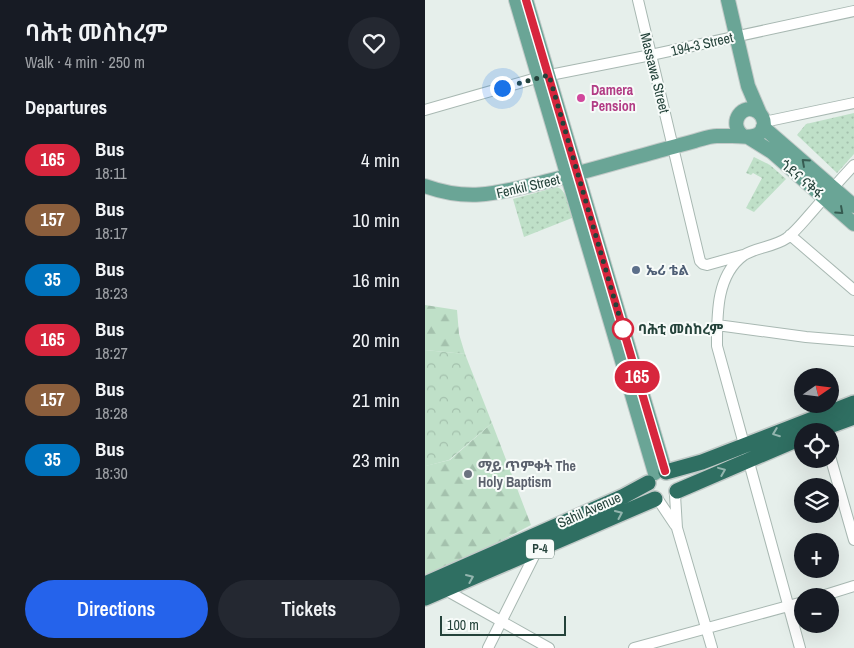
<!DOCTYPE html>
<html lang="en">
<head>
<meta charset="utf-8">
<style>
	:root { --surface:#171b24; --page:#242831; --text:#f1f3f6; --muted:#9ea1a6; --accent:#2563eb }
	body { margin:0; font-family:"Archivo Narrow","Noto Sans Ethiopic",sans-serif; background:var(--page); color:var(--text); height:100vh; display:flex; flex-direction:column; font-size:19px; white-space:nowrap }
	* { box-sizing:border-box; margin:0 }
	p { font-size:16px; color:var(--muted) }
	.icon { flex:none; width:28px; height:28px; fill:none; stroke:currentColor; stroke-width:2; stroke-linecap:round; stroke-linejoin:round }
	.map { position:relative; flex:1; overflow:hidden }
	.panel { display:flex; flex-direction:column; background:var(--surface); width:425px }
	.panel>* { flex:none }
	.badge { padding:0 10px; border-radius:16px; font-size:18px; line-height:32px }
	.needle { width:32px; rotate:76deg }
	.fabs { position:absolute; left:369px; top:368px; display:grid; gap:10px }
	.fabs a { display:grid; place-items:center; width:45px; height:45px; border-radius:50%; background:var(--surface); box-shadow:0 5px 20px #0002; font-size:25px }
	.scale { position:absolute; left:15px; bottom:12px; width:126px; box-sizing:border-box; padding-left:5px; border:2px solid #24423a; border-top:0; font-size:14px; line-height:18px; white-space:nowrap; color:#24423a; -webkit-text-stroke:4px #f7fbf9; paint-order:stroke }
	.you { position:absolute; width:25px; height:25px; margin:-12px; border:4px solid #fff; border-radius:50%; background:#1a73e8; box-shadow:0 0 0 8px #1a73e833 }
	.map>.badge { position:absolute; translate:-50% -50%; box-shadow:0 0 0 2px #fff }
	h2 { padding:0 25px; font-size:19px; line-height:45px }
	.round { display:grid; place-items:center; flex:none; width:52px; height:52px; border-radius:26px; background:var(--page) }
	.overview { display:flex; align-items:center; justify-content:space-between; height:85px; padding:0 25px }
	h1 { font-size:24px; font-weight:600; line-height:38px }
	.action { display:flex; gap:10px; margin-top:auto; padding:10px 25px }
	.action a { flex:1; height:58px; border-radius:30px; background:var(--accent); color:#fff; font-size:20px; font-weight:600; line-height:58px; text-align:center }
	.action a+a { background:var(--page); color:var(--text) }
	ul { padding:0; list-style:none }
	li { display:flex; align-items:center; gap:15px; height:60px; padding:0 25px }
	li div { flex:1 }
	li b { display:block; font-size:19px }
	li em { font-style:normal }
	li .badge { min-width:55px; font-weight:700; text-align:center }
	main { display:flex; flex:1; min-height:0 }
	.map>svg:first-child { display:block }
	.forest { fill:url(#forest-firs) }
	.park { fill:url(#park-crowns) }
	.garden { fill:url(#garden-dots) }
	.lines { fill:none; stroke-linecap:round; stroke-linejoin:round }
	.minor-casing { stroke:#a8b8b2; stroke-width:12 }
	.major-casing { stroke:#c2cac8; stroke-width:16 }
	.highway-casing { stroke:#c2cac8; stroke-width:18 }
	.minor { stroke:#fff; stroke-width:10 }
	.major { stroke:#6aa596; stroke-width:14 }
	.highway { stroke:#2f6f62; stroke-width:15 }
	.oneway { stroke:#365b51 }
	.oneway2 { stroke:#93b5ae }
	.line-casing { stroke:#fff; stroke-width:11 }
	.line { stroke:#d7263d; stroke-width:8 }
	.walk { stroke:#24423a; stroke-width:5; stroke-dasharray:0 9 }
	.hotel-dot { fill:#d1479c; stroke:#f7fbf9; stroke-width:2 }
	.service-dot { fill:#5c6f8a; stroke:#f7fbf9; stroke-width:2 }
	.stop-dot { fill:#fff; stroke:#d7263d; stroke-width:2.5 }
	.worship-dot { fill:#6b7280; stroke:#f7fbf9; stroke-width:2 }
	.labels { text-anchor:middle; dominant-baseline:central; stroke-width:4; stroke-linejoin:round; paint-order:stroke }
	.shield { fill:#f7fbf9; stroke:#637a73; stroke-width:1 }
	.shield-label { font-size:12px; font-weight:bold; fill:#24423a }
	.street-label { font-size:14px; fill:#24423a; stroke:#f7fbf9 }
	.hotel-label { font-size:14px; font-weight:bold; fill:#b23c85; stroke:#f7fbf9; text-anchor:start }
	.service-label { font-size:14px; font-weight:bold; fill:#4e5e75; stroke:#f7fbf9; text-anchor:start }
	.stop-label { font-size:14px; font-weight:bold; fill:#24423a; stroke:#f7fbf9; text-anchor:start }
	.worship-label { font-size:14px; font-weight:bold; fill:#5b616d; stroke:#f7fbf9; text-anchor:start }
</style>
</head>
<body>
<main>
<section class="panel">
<div class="overview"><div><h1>ባሕቲ መስከረም</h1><p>Walk · 4 min · 250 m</p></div><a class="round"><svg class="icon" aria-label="heart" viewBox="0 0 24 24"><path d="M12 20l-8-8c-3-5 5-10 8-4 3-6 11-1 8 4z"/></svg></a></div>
<h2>Departures</h2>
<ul>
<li><span class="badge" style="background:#d7263d;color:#fff">165</span><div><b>Bus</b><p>18:11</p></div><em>4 min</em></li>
<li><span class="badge" style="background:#8b5e3c;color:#fff">157</span><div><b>Bus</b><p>18:17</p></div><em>10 min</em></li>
<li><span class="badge" style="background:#0072bc;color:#fff">35</span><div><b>Bus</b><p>18:23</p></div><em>16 min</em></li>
<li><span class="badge" style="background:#d7263d;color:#fff">165</span><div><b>Bus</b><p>18:27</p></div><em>20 min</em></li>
<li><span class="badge" style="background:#8b5e3c;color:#fff">157</span><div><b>Bus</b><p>18:28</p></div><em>21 min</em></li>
<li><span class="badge" style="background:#0072bc;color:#fff">35</span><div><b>Bus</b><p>18:30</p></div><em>23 min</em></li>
</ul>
<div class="action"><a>Directions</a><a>Tickets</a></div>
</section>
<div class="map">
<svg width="429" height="648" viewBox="0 0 429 648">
	<defs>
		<pattern id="forest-firs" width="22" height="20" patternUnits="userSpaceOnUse" patternTransform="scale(1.25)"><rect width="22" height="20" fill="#bfe0c8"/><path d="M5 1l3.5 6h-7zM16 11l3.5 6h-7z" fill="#a4c1ad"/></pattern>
		<pattern id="park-crowns" width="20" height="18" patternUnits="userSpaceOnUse" patternTransform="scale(1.25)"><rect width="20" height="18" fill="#bfe0c8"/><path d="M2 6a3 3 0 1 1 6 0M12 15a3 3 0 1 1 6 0" fill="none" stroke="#a4c1ad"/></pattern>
		<pattern id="garden-dots" width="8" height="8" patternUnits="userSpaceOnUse" patternTransform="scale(1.25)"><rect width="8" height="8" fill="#bfe0c8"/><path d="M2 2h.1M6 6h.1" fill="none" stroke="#a4c1ad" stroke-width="1.8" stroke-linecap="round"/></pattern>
	</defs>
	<rect width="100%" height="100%" fill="#e6efeb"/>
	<!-- forest -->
	<path class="forest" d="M 0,305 L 32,310 L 34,334 L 40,354 L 0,350 Z
		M 67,423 L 106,525 L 0,580 L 0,466 L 25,460 Z"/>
	<!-- park -->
	<path class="park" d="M 0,350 L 40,354 L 67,423 L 24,460 L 1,466 L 0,466 Z"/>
	<!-- garden -->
	<path class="garden" d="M 429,113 L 429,154 L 412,173 L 372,135 L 381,124 Z
		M 329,157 L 345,165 L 361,179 L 329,212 L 321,208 L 337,178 L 328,173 L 326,175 L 321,173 Z
		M 132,187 C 143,191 144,208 147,218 L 99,237 L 88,199 Z"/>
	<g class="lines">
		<defs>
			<path id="minor" d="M 213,0 L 275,261 L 278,264 L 282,265 L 318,255
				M 0,110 L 115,77 L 226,55 L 429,11
				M 339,122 L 429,103
				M 365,235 L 429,290
				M 292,325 L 381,337 L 429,341
				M 405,456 L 429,540
				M 250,495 L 252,528 L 287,648
				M 234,501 L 250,525
				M 17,588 L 124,648
				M 397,596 L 429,586
				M 63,648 L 112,550
				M 209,648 L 378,602
				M 375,648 L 292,346 C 292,315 291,275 319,255 C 332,247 349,247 362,238 C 371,231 378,222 386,213 C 400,197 414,181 429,165"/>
			<path id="major" d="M 91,0 L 230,473
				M 101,0 L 240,471
				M 303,0 L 323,86 L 335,114
				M 338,127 L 429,206
				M 323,137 L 347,152 L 429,224
				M 0,186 C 44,202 73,193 115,183 C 152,174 189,163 226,153 C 240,149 255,145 270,141 C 277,139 285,136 292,136 C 297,136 302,136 307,136 C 318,136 336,141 339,125 C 339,120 337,115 333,112 C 318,101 302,123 318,136"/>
			<path id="highway" d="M 391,431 L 429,417
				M 241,472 L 277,462 L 429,403
				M 252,491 L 378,437
				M 0,584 L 199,496 L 223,483
				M 0,598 L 230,499"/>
		</defs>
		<!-- minor casing -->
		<use href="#minor" class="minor-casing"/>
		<!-- major casing -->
		<use href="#major" class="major-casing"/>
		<!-- highway casing -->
		<use href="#highway" class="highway-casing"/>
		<!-- minor -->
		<use href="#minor" class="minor"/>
		<!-- major -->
		<use href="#major" class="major"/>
		<!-- highway -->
		<use href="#highway" class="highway"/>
	</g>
	<!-- one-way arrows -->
	<defs><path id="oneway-chevron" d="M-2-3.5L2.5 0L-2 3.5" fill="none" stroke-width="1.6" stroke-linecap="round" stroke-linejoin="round" transform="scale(1.25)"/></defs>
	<g class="oneway">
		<use href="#oneway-chevron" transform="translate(380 162) rotate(-138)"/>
		<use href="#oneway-chevron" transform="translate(415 211) rotate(42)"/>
	</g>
	<g class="oneway2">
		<use href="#oneway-chevron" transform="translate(351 433) rotate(159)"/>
		<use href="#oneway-chevron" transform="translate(297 471) rotate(-22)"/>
		<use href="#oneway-chevron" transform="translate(194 514) rotate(-24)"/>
		<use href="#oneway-chevron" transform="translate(45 578) rotate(-23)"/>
	</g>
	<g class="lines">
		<defs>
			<path id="line" d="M 101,0 L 240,471"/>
		</defs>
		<!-- line casing -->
		<use href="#line" class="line-casing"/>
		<!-- line -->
		<use href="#line" class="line"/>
		<!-- walk -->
		<path class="walk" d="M 77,88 L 124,75 L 198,329"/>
	</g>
	<!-- markers -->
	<circle class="hotel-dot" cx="156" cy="98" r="5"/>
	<circle class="service-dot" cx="211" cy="270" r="5"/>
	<circle class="stop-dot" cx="198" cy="329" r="10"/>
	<circle class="worship-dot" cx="43" cy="474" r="5"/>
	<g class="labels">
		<!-- shield labels -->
		<rect class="shield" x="101" y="539.5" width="28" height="19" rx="4"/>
		<g class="shield-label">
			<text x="115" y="549">P-4</text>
		</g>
		<!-- street labels -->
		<g class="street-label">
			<text transform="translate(277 44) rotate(-13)">194-3 Street</text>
			<text transform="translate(230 73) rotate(76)">Massawa Street</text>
			<text transform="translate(377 179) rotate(41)">ጎደና ናቅፋ</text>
			<text transform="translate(103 186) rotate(-13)">Fenkil Street</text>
			<text transform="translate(164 510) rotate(-24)">Sahil Avenue</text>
		</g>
		<!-- hotel labels -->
		<g class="hotel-label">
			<text x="166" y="90">Damera<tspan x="166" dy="16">Pension</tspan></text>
		</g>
		<!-- service labels -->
		<g class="service-label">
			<text x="221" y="270">ኤሪ ቴል</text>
		</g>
		<!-- stop labels -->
		<g class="stop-label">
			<text x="213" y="329">ባሕቲ መስከረም</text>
		</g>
		<!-- worship labels -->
		<g class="worship-label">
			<text x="53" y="466">ማይ ጥምቀት The<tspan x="53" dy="16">Holy Baptism</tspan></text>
		</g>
	</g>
</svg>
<div class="fabs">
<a><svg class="needle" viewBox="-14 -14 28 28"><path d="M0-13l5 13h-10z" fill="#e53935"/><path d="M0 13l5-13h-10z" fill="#9ea1a6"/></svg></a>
<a><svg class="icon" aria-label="locate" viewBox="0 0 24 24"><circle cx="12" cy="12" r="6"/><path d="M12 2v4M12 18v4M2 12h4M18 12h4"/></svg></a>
<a><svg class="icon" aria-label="layers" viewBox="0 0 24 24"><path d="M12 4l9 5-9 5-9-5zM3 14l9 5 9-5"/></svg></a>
<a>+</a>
<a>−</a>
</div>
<div class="scale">100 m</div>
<div class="you" style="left:77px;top:88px"></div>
<b class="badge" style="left:212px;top:377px;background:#d7263d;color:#fff">165</b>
</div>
</main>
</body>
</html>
